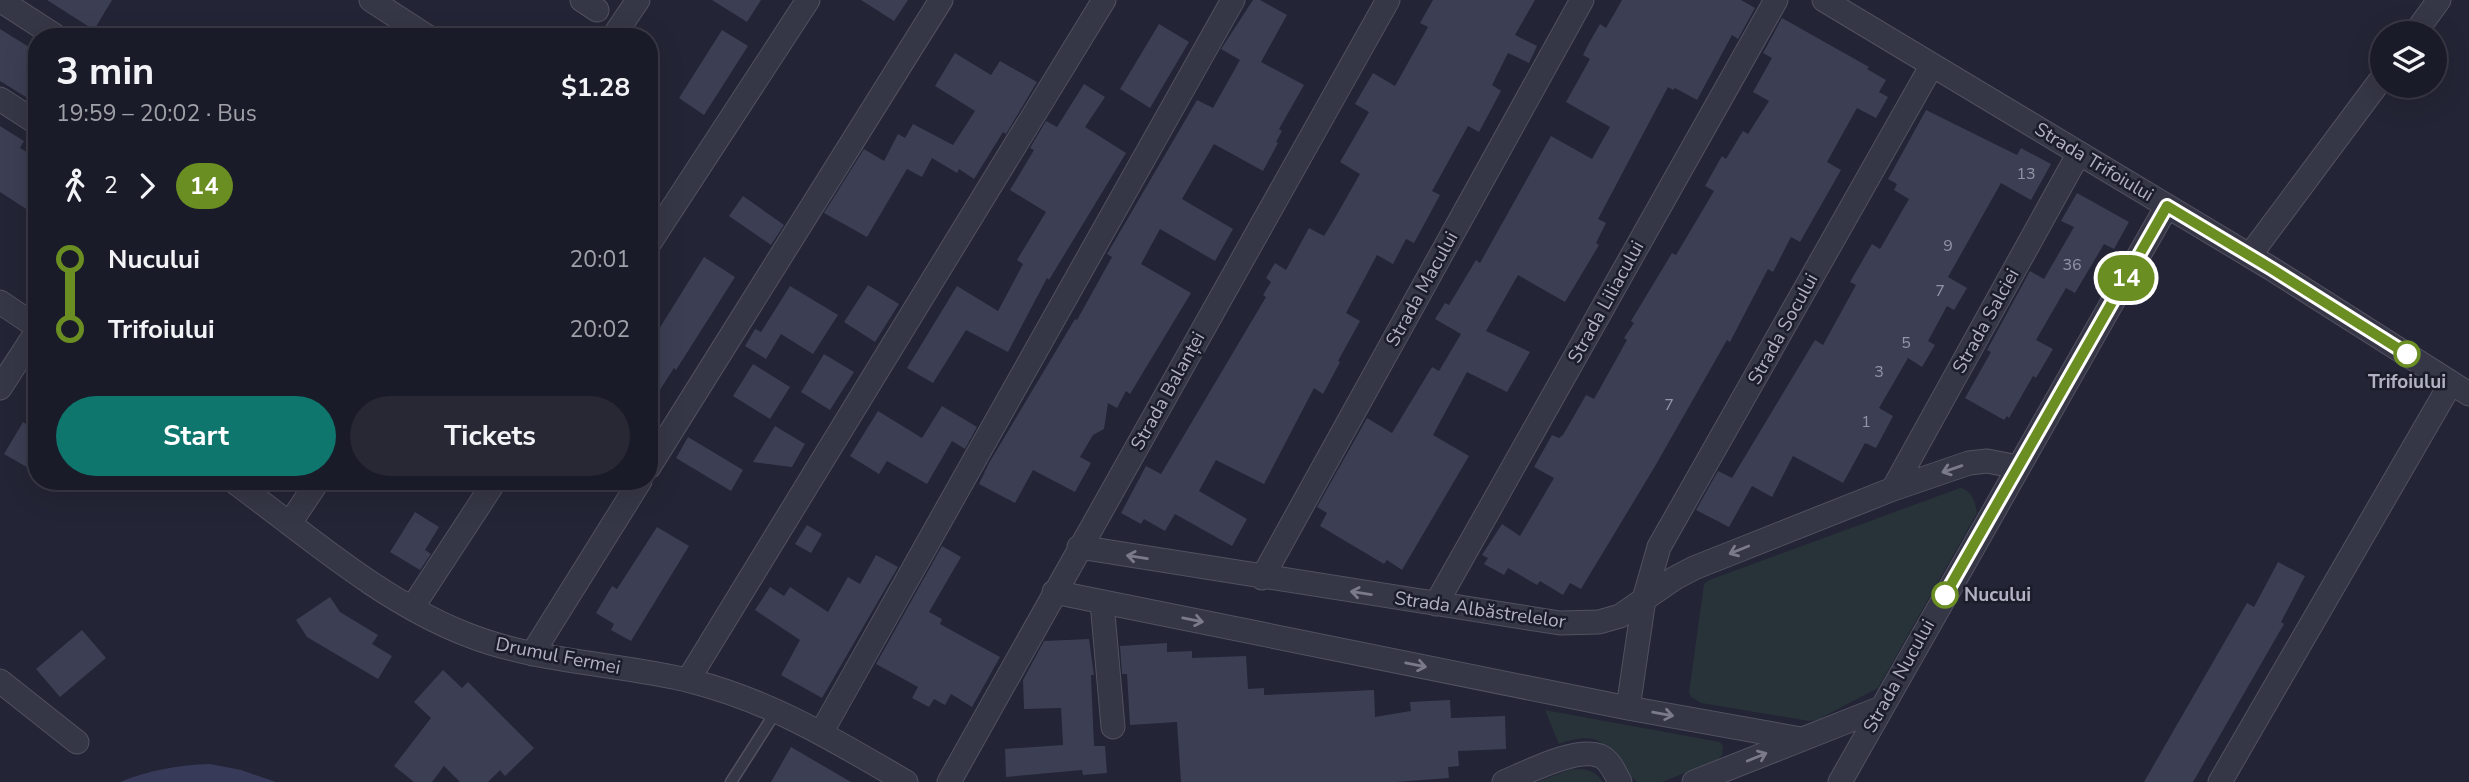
<!DOCTYPE html>
<html lang="en">
<head>
<meta charset="utf-8">
<style>
	:root { --surface:#1a1b28; --page:#272834; --text:#f1f3f6; --muted:#9fa1a8; --line:#383945; --accent:#0f766e }
	body { margin:0; font-family:"Nunito Sans",sans-serif; background:var(--page); color:var(--text); height:100vh; display:flex; flex-direction:column; font-size:26px; white-space:nowrap }
	* { box-sizing:border-box; margin:0 }
	p { font-size:23px; color:var(--muted) }
	.icon { flex:none; width:38px; height:38px; fill:none; stroke:currentColor; stroke-width:2; stroke-linecap:round; stroke-linejoin:round }
	.map { position:relative; flex:1; overflow:hidden }
	.details { position:absolute; left:28px; top:28px; width:630px; height:462px; display:flex; flex-direction:column; background:var(--surface); border-radius:28px; box-shadow:0 7px 28px #0002,0 0 0 2px var(--line) }
	.details>* { flex:none }
	.badge { padding:0 14px; border-radius:23px; font-size:24px; line-height:46px }
	.fabs { position:absolute; left:2370px; top:21px; display:grid; gap:14px }
	.fabs a { display:grid; place-items:center; width:77px; height:77px; border-radius:50%; background:var(--surface); box-shadow:0 7px 28px #0002,0 0 0 2px var(--line); font-size:35px }
	.map>.badge { position:absolute; translate:-50% -50%; box-shadow:0 0 0 4px #fff }
	.legs { display:flex; align-items:center; gap:10px; height:77px; padding:0 28px; font-size:23px }
	.legs p { margin-inline-start:auto }
	.overview { display:flex; align-items:center; justify-content:space-between; height:119px; padding:0 28px }
	h1 { font-size:38px; font-weight:700; line-height:52px }
	.button { display:flex; gap:14px; margin-top:auto; padding:14px 28px }
	.button a { flex:1; height:80px; border-radius:42px; background:var(--accent); color:#fff; font-size:28px; font-weight:700; line-height:80px; text-align:center }
	.button a+a { background:var(--page); color:var(--text) }
	ul { padding:0 28px; list-style:none }
	li { display:flex; align-items:center; gap:24px; height:70px; font-size:26px }
	li i { display:grid; place-items:center; width:10px; height:100%; margin:0 9px; background:currentColor }
	li i::after { content:''; width:18px; height:18px; margin:-9px; border:5px solid; border-radius:50%; background:var(--surface) }
	li p { margin-inline-start:auto }
	li:first-child i { background:linear-gradient(#0000 50%,currentColor 0) }
	li:last-child i { background:linear-gradient(currentColor 50%,#0000 0) }
	.map>svg:first-child { display:block }
	.green { fill:#283239 }
	.water { fill:#383a5a }
	.building { fill:#3c3e53 }
	.lines { fill:none; stroke-linecap:round; stroke-linejoin:round }
	.service-casing { stroke:#515161; stroke-width:13 }
	.minor-casing { stroke:#515161; stroke-width:25 }
	.service { stroke:#363746; stroke-width:10 }
	.minor { stroke:#363746; stroke-width:23 }
	.oneway { stroke:#7a7a8b }
	.line-1-casing { stroke:#fff; stroke-width:16 }
	.line-1 { stroke:#6b8e23; stroke-width:10 }
	.stop-1-dot { fill:#fff; stroke:#6b8e23; stroke-width:3.5 }
	.labels { text-anchor:middle; dominant-baseline:central; stroke-width:5; stroke-linejoin:round; paint-order:stroke }
	.number-label { font-size:16px; fill:#9494a7 }
	.street-label { font-size:19px; fill:#b1b1c3; stroke:#1b1d2b }
	.stop-label { font-size:19px; font-weight:bold; fill:#b1b1c3; stroke:#1b1d2b }
</style>
</head>
<body>
<div class="map">
<svg width="2469" height="782" viewBox="0 0 2469 782">
	<rect width="100%" height="100%" fill="#232435"/>
	<!-- green -->
	<path class="green" d="M 1960,488 C 1971,489 1976,503 1977,513 L 1878,688 L 1817,720 L 1809,721 L 1701,703 L 1691,697 L 1689,692 L 1704,584 L 1709,580 Z
		M 1545,710 L 1720,742 L 1723,746 L 1722,755 L 1718,760 L 1662,782 L 1637,782 C 1608,757 1610,725 1559,744 Z
		M 1571,769 C 1585,768 1595,770 1603,782 L 1537,782 Z"/>
	<!-- water -->
	<path class="water" d="M 210,764 L 241,770 L 276,782 L 120,782 C 150,770 178,765 210,764 Z"/>
	<!-- building -->
	<path class="building" d="M 47,0 L 112,0 L 94,30 Z
		M 712,0 L 761,0 L 747,22 Z
		M 861,0 L 908,0 L 894,21 Z
		M 1253,0 L 1260,0 L 1287,15 L 1261,62 L 1304,85 L 1279,129 L 1282,131 L 1276,142 L 1278,143 L 1263,171 L 1214,144 L 1182,199 L 1233,229 L 1215,261 L 1160,229 L 1141,264 L 1191,293 L 1130,394 L 1126,391 L 1117,408 L 1108,403 L 1104,429 L 1093,435 L 1080,457 L 1091,463 L 1075,492 L 1033,470 L 1015,503 L 979,484 L 989,463 L 1075,319 L 1077,320 L 1112,257 L 1107,254 L 1197,100 L 1213,108 L 1240,60 L 1221,49 Z
		M 1433,0 L 1535,0 L 1515,35 L 1537,46 L 1529,63 L 1508,53 L 1492,85 L 1501,91 L 1479,132 L 1468,126 L 1432,191 L 1440,195 L 1414,243 L 1406,239 L 1393,264 L 1377,255 L 1346,313 L 1360,321 L 1338,361 L 1340,362 L 1323,394 L 1314,388 L 1264,484 L 1216,460 L 1199,491 L 1247,519 L 1232,546 L 1175,514 L 1165,531 L 1144,519 L 1141,524 L 1121,513 L 1146,466 L 1161,474 L 1266,297 L 1263,295 L 1271,282 L 1266,278 L 1275,263 L 1286,270 L 1309,228 L 1324,236 L 1332,223 L 1360,174 L 1340,162 L 1369,112 L 1355,104 L 1373,73 L 1395,86 L 1428,27 L 1420,23 Z
		M 1622,0 L 1741,0 L 1755,8 L 1738,39 L 1732,35 L 1697,100 L 1675,88 L 1673,90 L 1668,87 L 1598,219 L 1606,223 L 1596,243 L 1599,245 L 1565,302 L 1518,275 L 1486,331 L 1530,352 L 1507,392 L 1467,372 L 1433,435 L 1469,456 L 1402,570 L 1387,560 L 1384,564 L 1320,526 L 1327,513 L 1317,507 L 1367,418 L 1392,433 L 1432,367 L 1439,371 L 1461,334 L 1435,319 L 1445,303 L 1449,305 L 1476,260 L 1480,263 L 1551,136 L 1592,159 L 1610,127 L 1566,102 L 1590,59 L 1583,55 L 1589,43 L 1600,24 L 1606,28 Z
		M 1782,18 L 1869,67 L 1867,69 L 1886,80 L 1879,92 L 1888,97 L 1876,118 L 1857,108 L 1827,162 L 1841,170 L 1800,242 L 1791,237 L 1773,272 L 1768,269 L 1730,342 L 1727,340 L 1654,468 L 1581,589 L 1570,583 L 1563,595 L 1540,581 L 1537,585 L 1508,568 L 1504,575 L 1484,564 L 1488,558 L 1482,555 L 1502,524 L 1520,536 L 1554,478 L 1534,467 L 1552,435 L 1559,438 L 1563,435 L 1586,395 L 1594,399 L 1627,340 L 1624,338 L 1634,323 L 1631,321 L 1672,253 L 1676,255 L 1714,191 L 1705,186 L 1722,156 L 1726,159 L 1743,131 L 1748,134 L 1769,101 L 1753,92 L 1772,58 L 1763,53 Z
		M 1159,24 L 1189,42 L 1150,108 L 1120,89 Z
		M 0,29 L 37,52 L 37,104 L 0,81 Z
		M 722,30 L 748,46 L 704,115 L 679,98 Z
		M 955,53 L 991,75 L 1000,61 L 1037,82 L 1006,134 L 1003,132 L 974,179 L 959,169 L 957,173 L 932,158 L 922,177 L 907,169 L 867,237 L 824,213 L 864,149 L 884,161 L 898,134 L 905,138 L 913,124 L 953,145 L 975,111 L 935,86 Z
		M 1084,84 L 1105,97 L 1085,127 L 1126,153 L 1049,280 L 1047,278 L 1008,352 L 966,330 L 933,383 L 907,368 L 957,286 L 998,311 L 1023,264 L 1017,260 L 1046,212 L 1010,190 L 1034,150 L 1030,148 L 1046,121 L 1057,127 Z
		M 1926,110 L 2017,155 L 2021,148 L 2051,164 L 2031,200 L 2001,183 L 1948,277 L 1967,288 L 1954,310 L 1947,306 L 1928,341 L 1935,345 L 1922,367 L 1908,358 L 1879,408 L 1893,416 L 1876,448 L 1865,443 L 1843,483 L 1793,456 L 1772,497 L 1752,486 L 1729,527 L 1696,510 L 1718,471 L 1732,478 L 1815,340 L 1823,345 L 1856,285 L 1850,282 L 1872,244 L 1880,249 L 1909,199 L 1894,190 L 1897,184 L 1888,179 Z
		M 0,126 L 24,141 L 20,148 L 37,158 L 37,216 L 0,192 Z
		M 2077,193 L 2129,222 L 2114,249 L 2104,244 L 2075,293 L 2066,288 L 2036,340 L 2053,349 L 2036,378 L 2033,376 L 2009,418 L 2007,416 L 2004,420 L 1965,398 L 1991,352 L 1987,350 L 2030,271 L 2044,279 L 2074,227 L 2061,221 Z
		M 743,196 L 784,225 L 771,245 L 729,216 Z
		M 704,257 L 735,277 L 676,370 L 674,368 L 649,407 L 649,345 Z
		M 868,285 L 899,304 L 875,342 L 844,322 Z
		M 790,286 L 838,315 L 813,354 L 781,334 L 766,359 L 745,346 L 755,329 L 761,332 Z
		M 824,354 L 854,372 L 830,410 L 801,392 Z
		M 753,364 L 790,387 L 770,419 L 733,396 Z
		M 942,406 L 977,427 L 965,449 L 952,441 L 927,484 L 887,461 L 879,474 L 850,456 L 878,411 L 922,438 Z
		M 23,422 L 37,431 L 37,473 L 4,454 Z
		M 775,426 L 805,444 L 792,467 L 753,462 Z
		M 688,437 L 743,470 L 731,491 L 676,458 Z
		M 415,512 L 439,527 L 425,550 L 431,554 L 420,570 L 390,552 Z
		M 807,525 L 822,534 L 811,553 L 795,544 Z
		M 657,527 L 689,546 L 631,641 L 611,630 L 614,624 L 596,613 L 612,586 L 617,589 Z
		M 942,546 L 961,557 L 929,612 L 942,619 L 940,624 L 1000,657 L 972,707 L 951,694 L 945,705 L 934,699 L 929,707 L 912,698 L 918,687 L 876,664 Z
		M 876,555 L 898,567 L 822,698 L 781,675 L 800,640 L 755,610 L 770,587 L 784,596 L 790,587 L 828,612 L 848,577 L 860,584 Z
		M 2278,562 L 2305,576 L 2281,622 L 2284,624 L 2193,782 L 2144,782 L 2247,603 L 2254,607 Z
		M 330,597 L 340,612 L 378,635 L 372,644 L 392,656 L 378,679 L 307,637 L 296,620 Z
		M 82,630 L 106,658 L 60,697 L 36,669 Z
		M 1089,639 L 1094,675 L 1091,675 L 1094,746 L 1105,746 L 1107,773 L 1083,775 L 1082,770 L 1006,777 L 1005,749 L 1063,745 L 1061,708 L 1024,709 L 1023,680 L 1044,641 Z
		M 1167,643 L 1167,652 L 1192,651 L 1192,658 L 1246,656 L 1248,689 L 1264,688 L 1264,695 L 1374,690 L 1375,717 L 1411,711 L 1410,702 L 1450,700 L 1451,718 L 1505,716 L 1506,749 L 1458,751 L 1459,766 L 1448,767 L 1449,778 L 1396,782 L 1181,782 L 1177,722 L 1130,725 L 1127,674 L 1122,674 L 1120,646 Z
		M 443,670 L 462,688 L 468,682 L 534,748 L 505,776 L 500,770 L 488,782 L 460,782 L 444,766 L 432,782 L 414,782 L 394,766 L 431,718 L 414,702 Z
		M 791,747 L 851,782 L 771,782 Z"/>
	<g class="lines">
		<defs>
			<path id="service" d="M 731,782 L 777,710"/>
			<path id="minor" d="M 0,0 L 57,37
				M 371,0 L 428,37
				M 582,0 L 597,10
				M 1824,0 L 2272,269 L 2469,394
				M 2415,33 L 2439,0
				M 613,37 L 638,0
				M 0,99 L 37,123
				M 649,244 L 808,0
				M 2250,255 L 2382,78
				M 0,302 L 37,327
				M 0,388 L 37,331
				M 649,467 L 941,0
				M 233,481 C 307,535 382,602 468,635 C 539,663 617,663 691,681 C 773,702 834,740 906,782
				M 1893,489 L 2079,153
				M 290,523 L 318,481
				M 1079,547 L 1560,623 L 1599,622 L 1620,616 L 1675,578 L 1694,568 L 1893,489 L 1969,463 L 1987,461 L 2018,467
				M 1262,578 L 1582,0
				M 1054,592 L 1628,708 L 1801,739
				M 1102,602 L 1113,727
				M 1436,604 L 1776,0
				M 412,608 L 495,481
				M 532,654 L 640,481
				M 688,680 L 1104,0
				M 0,681 L 77,742
				M 1628,708 L 1644,599 L 1659,547 L 1932,65
				M 821,733 L 1233,0
				M 949,782 L 1388,0
				M 1504,782 C 1526,773 1577,746 1600,756 C 1610,760 1615,773 1620,782
				M 1694,782 L 1881,708
				M 1840,782 L 2167,206
				M 2220,782 L 2451,383"/>
		</defs>
		<!-- service casing -->
		<use href="#service" class="service-casing"/>
		<!-- minor casing -->
		<use href="#minor" class="minor-casing"/>
		<!-- service -->
		<use href="#service" class="service"/>
		<!-- minor -->
		<use href="#minor" class="minor"/>
	</g>
	<!-- one-way arrows -->
	<defs><path id="oneway-shaft" d="M-6 0H5M1.5-3L5.5 0L1.5 3" fill="none" stroke-width="1.6" stroke-linecap="round" stroke-linejoin="round" transform="scale(1.75)"/></defs>
	<g class="oneway">
		<use href="#oneway-shaft" transform="translate(1952 469) rotate(161)"/>
		<use href="#oneway-shaft" transform="translate(1739 550) rotate(158)"/>
		<use href="#oneway-shaft" transform="translate(1137 557) rotate(-171)"/>
		<use href="#oneway-shaft" transform="translate(1361 593) rotate(-171)"/>
		<use href="#oneway-shaft" transform="translate(1193 620) rotate(11)"/>
		<use href="#oneway-shaft" transform="translate(1416 665) rotate(11)"/>
		<use href="#oneway-shaft" transform="translate(1663 714) rotate(10)"/>
		<use href="#oneway-shaft" transform="translate(1757 757) rotate(-22)"/>
	</g>
	<g class="lines">
		<defs>
			<path id="line-1" d="M 1945,595 L 2167,206 L 2272,269 L 2407,354"/>
		</defs>
		<!-- line-1 casing -->
		<use href="#line-1" class="line-1-casing"/>
		<!-- line-1 -->
		<use href="#line-1" class="line-1"/>
	</g>
	<!-- markers -->
	<g class="stop-1-dot">
		<circle cx="2407" cy="354" r="12"/>
		<circle cx="1945" cy="595" r="12"/>
	</g>
	<g class="labels">
		<!-- number labels -->
		<g class="number-label">
			<text x="2026" y="174">13</text>
			<text x="1948" y="246">9</text>
			<text x="2072" y="265">36</text>
			<text x="1940" y="291">7</text>
			<text x="1906" y="343">5</text>
			<text x="1879" y="372">3</text>
			<text x="1669" y="405">7</text>
			<text x="1866" y="422">1</text>
		</g>
		<!-- street labels -->
		<g class="street-label">
			<text transform="translate(2094 162) rotate(31)">Strada Trifoiului</text>
			<text transform="translate(1422 289) rotate(-61)">Strada Macului</text>
			<text transform="translate(1606 302) rotate(-61)">Strada Liliacului</text>
			<text transform="translate(1986 321) rotate(-61)">Strada Salciei</text>
			<text transform="translate(1783 329) rotate(-61)">Strada Socului</text>
			<text transform="translate(1168 391) rotate(-61)">Strada Balanței</text>
			<text transform="translate(1480 610) rotate(8)">Strada Albăstrelelor</text>
			<text transform="translate(558 656) rotate(11)">Drumul Fermei</text>
			<text transform="translate(1899 676) rotate(-61)">Strada Nucului</text>
		</g>
		<!-- stop labels -->
		<g class="stop-label">
			<text x="2407" y="382">Trifoiului</text>
			<text x="1964" y="595" text-anchor="start">Nucului</text>
		</g>
	</g>
</svg>
<div class="fabs">
<a><svg class="icon" aria-label="layers" viewBox="0 0 24 24"><path d="M12 4l9 5-9 5-9-5zM3 14l9 5 9-5"/></svg></a>
</div>
<b class="badge" style="left:2126px;top:278px;background:#6b8e23;color:#fff">14</b>
<section class="details">
<div class="overview"><div><h1>3 min</h1><p>19:59 – 20:02 · Bus</p></div><b>$1.28</b></div>
<div class="legs"><svg class="icon" aria-label="walk" viewBox="0 0 24 24"><circle cx="13" cy="4" r="2"/><path d="M13 8l-2 6 4 7M11 14l-3 7M7 12l3-4h3l4 4"/></svg>2<svg class="icon" aria-label="forward" viewBox="0 0 24 24"><path d="M9 5l7 7-7 7"/></svg><b class="badge" style="background:#6b8e23;color:#fff">14</b></div>
<ul>
<li><i style="color:#6b8e23"></i><b>Nucului</b><p>20:01</p></li>
<li><i style="color:#6b8e23"></i><b>Trifoiului</b><p>20:02</p></li>
</ul>
<div class="button"><a>Start</a><a>Tickets</a></div>
</section>
</div>
</body>
</html>
